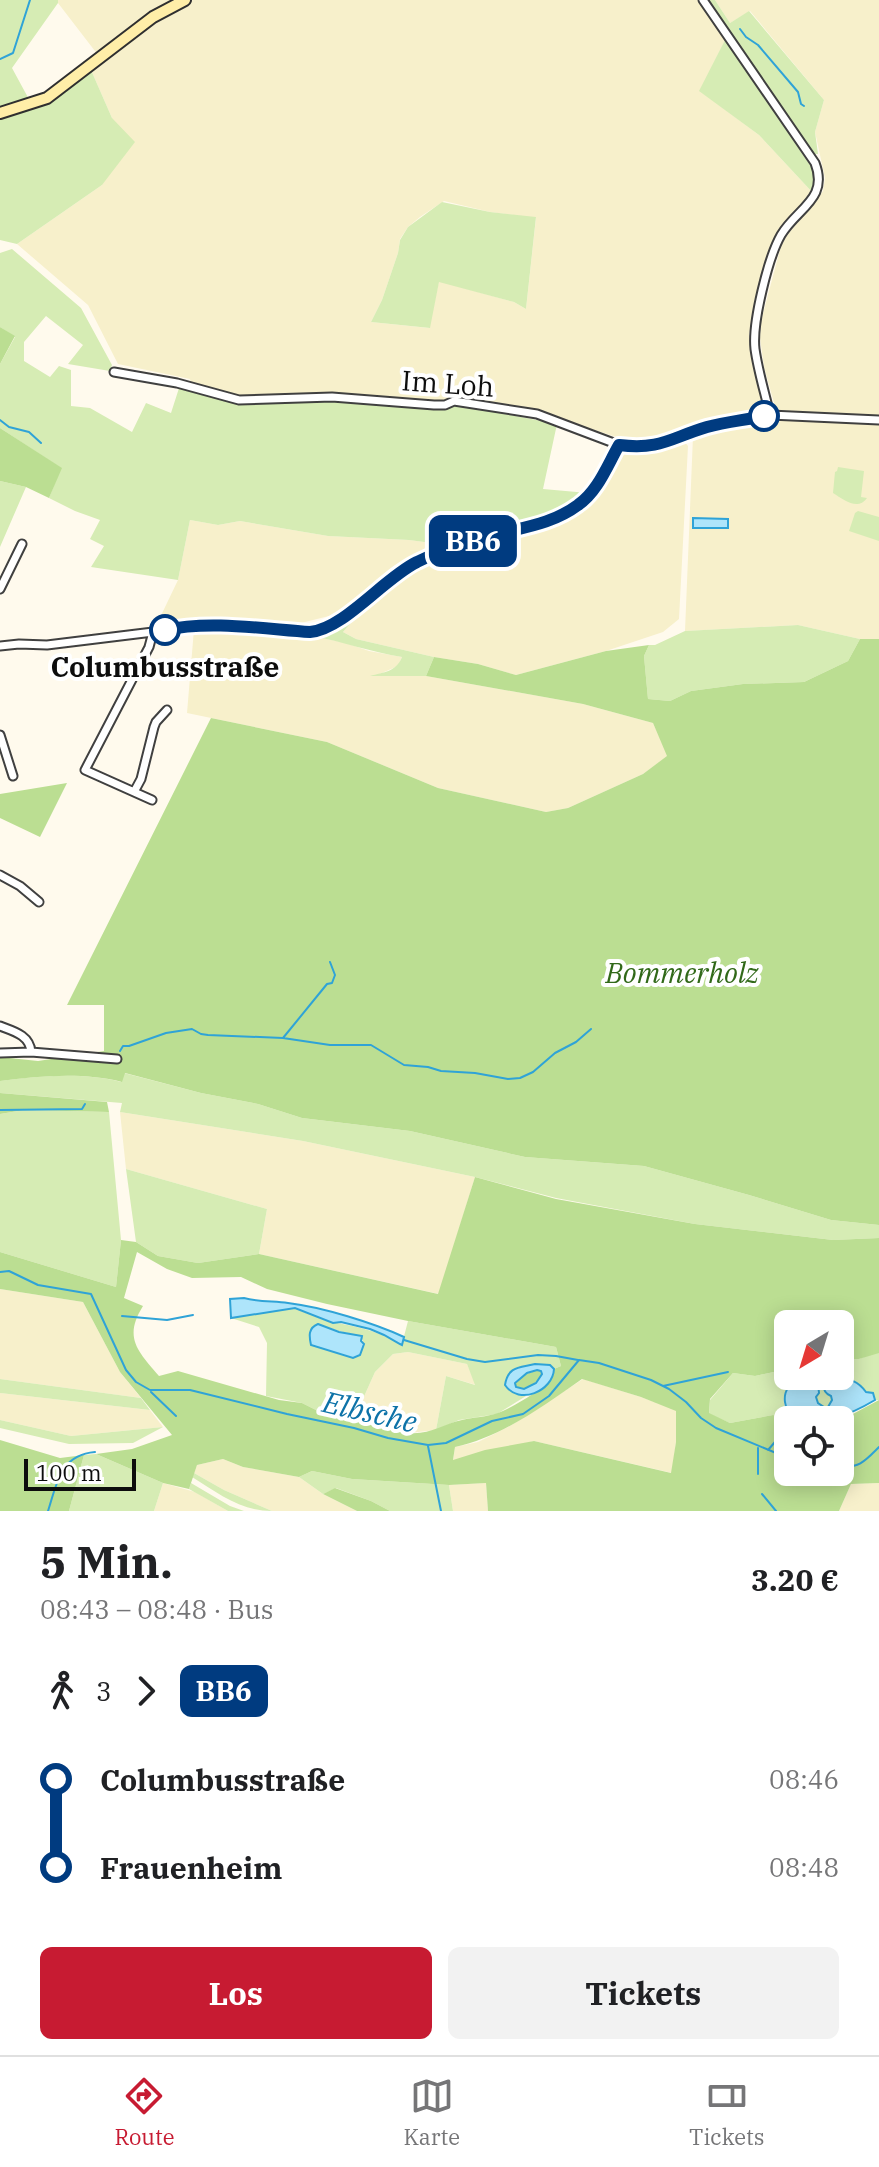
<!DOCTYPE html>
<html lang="de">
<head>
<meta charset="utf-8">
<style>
	:root { --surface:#fff; --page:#f2f2f2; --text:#202124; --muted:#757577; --line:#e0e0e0; --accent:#c71b32 }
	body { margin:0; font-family:"IBM Plex Serif",serif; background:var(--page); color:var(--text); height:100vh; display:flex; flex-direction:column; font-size:30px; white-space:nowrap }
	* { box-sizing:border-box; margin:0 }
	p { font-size:26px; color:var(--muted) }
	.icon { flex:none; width:44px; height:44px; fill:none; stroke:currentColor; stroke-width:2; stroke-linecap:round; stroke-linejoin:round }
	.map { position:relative; height:1511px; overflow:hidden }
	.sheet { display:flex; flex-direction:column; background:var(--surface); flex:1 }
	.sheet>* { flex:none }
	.badge { padding:0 16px; border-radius:12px; font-size:28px; line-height:52px }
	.needle { width:52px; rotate:218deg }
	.tools { position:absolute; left:774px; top:1310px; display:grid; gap:16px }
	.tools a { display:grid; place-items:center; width:80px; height:80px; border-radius:12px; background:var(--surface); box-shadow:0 4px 20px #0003; font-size:40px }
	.scale { position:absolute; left:24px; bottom:20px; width:112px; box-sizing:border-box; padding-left:8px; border:4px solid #0d0d0d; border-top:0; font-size:22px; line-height:28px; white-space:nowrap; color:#0d0d0d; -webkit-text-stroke:6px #fff; paint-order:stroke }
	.map>.badge { position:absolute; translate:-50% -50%; box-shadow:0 0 0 4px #fff }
	.legs { display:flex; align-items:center; gap:12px; height:88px; padding:0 40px; font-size:26px }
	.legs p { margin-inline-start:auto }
	.overview { display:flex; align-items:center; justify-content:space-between; height:136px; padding:0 40px }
	h1 { font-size:44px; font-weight:700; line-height:60px }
	.action { display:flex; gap:16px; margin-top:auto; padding:16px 40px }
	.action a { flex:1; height:92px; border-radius:12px; background:var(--accent); color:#fff; font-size:32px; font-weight:700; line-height:92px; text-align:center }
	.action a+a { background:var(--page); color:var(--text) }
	ul { padding:0 40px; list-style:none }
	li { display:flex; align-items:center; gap:28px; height:88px; font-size:30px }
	li i { display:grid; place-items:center; width:12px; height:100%; margin:0 10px; background:currentColor }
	li i::after { content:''; width:20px; height:20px; margin:-10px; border:6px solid; border-radius:50%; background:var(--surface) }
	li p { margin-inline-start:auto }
	li:first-child i { background:linear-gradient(#0000 50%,currentColor 0) }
	li:last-child i { background:linear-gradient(currentColor 50%,#0000 0) }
	.menu { display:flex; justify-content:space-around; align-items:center; height:112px; border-top:2px solid var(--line); background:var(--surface); font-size:22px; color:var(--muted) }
	.menu a { display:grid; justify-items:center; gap:4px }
	.menu .selected { color:var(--accent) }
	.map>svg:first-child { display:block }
	.farmland { fill:#f7f0cb; fill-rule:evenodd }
	.green { fill:#d6ecb4; fill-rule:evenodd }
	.forest { fill:#bbde92; fill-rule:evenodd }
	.water { fill:#aee5fb; stroke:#2fa3d7; stroke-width:2; fill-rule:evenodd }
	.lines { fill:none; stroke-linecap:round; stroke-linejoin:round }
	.stream { stroke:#2fa3d7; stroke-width:2 }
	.street-casing { stroke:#404040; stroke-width:11 }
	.secondary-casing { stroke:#2f2f2f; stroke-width:14 }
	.street { stroke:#fff; stroke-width:7 }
	.secondary { stroke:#ffeea8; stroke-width:10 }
	.line-1-casing { stroke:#fff; stroke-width:18 }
	.line-1 { stroke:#003b80; stroke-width:12 }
	.stop-1-dot { fill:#fff; stroke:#003b80; stroke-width:4 }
	.labels { text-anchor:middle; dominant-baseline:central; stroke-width:8; stroke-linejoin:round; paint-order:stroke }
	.street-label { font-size:28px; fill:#0d0d0d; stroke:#fff }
	.stop-label { font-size:28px; font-weight:bold; fill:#0d0d0d; stroke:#fff }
	.park-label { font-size:28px; font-style:italic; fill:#316919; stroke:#fff }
	.water-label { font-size:30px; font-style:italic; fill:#0d72a8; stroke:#fff }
</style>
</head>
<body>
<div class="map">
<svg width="879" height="1511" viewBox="0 0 879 1511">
	<rect width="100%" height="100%" fill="#fffaed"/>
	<!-- farmland -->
	<path class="farmland" d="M 58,0 L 178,0 L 98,55 L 58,3 Z
		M 193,0 L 698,0 L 725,40 L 700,91 L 759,135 L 813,193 L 770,255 L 749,334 L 753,368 L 765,409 L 762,414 L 689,428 L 641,445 L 520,406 L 516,409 L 443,404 L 239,398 L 191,385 L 190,379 L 118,364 L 88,305 L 17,244 L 102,185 L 112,118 L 91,70 L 155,20 ZM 444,201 L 490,212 L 536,218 L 526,309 L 514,302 L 439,281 L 429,328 L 371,322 L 382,300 L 398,253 L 400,239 L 408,227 L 420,217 Z
		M 715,0 L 879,0 L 879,416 L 868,417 L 776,410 L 764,367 L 760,338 L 761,321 L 781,246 L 788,234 L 815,202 L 823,191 L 825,178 L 815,132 L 824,100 L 750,11 L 730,23 Z
		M 778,417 L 879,424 L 879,639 L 860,639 L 798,625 L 685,631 L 693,436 Z
		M 684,441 L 688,446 L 679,619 L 663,632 L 606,651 L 516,675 L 478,664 L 434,657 L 356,639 L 343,632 L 362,610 L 388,586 L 414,569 L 482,541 L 521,533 L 559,520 L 573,513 L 588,501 L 599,489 L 616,457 L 627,451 L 663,447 Z
		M 190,520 L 218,525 L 240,521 L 328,536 L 409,540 L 447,545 L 415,559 L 390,574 L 349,608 L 337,614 L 301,623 L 197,624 L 155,628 L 178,580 Z
		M 194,629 L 313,636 L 346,643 L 369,651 L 402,657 L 398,666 L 375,676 L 426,676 L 583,704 L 653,723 L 668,756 L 643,774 L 568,808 L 546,812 L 438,788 L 327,742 L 187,713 Z
		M 120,1112 L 303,1141 L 475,1177 L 439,1294 L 259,1254 L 267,1209 L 126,1169 Z
		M 0,1289 L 83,1302 L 120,1372 L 141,1398 L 0,1379 Z
		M 408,1352 L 467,1364 L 476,1385 L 446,1376 L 436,1430 L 409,1433 L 379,1426 L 362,1417 L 362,1401 L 375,1372 L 393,1354 Z
		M 583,1379 L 641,1397 L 676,1410 L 676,1442 L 672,1473 L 534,1441 L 453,1461 L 455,1447 L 478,1442 L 510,1426 Z
		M 0,1393 L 150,1410 L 163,1427 L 71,1436 L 0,1420 Z
		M 223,1459 L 243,1467 L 299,1477 L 323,1494 L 357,1511 L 272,1511 L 224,1490 L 194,1473 L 197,1465 Z
		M 163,1483 L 195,1492 L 228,1511 L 154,1511 Z
		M 486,1483 L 488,1511 L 453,1511 L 449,1485 Z
		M 879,1483 L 879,1511 L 839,1511 L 851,1484 Z"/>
	<!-- green -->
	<path class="green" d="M 0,0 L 58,0 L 58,3 L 12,68 L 31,103 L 0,111 Z
		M 708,0 L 715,0 L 730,23 L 749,11 L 824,100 L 815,132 L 818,154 L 813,154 L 808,148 Z
		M 725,40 L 810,165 L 813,166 L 816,176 L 813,193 L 759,135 L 699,91 Z
		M 91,70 L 112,118 L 135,142 L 102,185 L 17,244 L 0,240 L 0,117 L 46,104 Z
		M 442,202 L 490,212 L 536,217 L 526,309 L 514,302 L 439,282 L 430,328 L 371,322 L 382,300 L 398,253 L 400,240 L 408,227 Z
		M 12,249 L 81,308 L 112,365 L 110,371 L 68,364 L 83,345 L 46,316 L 24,342 L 24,361 L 50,377 L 59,366 L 71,370 L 71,406 L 90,408 L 132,432 L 146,403 L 171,413 L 180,385 L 235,401 L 334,399 L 429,407 L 458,405 L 557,424 L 543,489 L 588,493 L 560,514 L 522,526 L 447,545 L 409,540 L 328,536 L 240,521 L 218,525 L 190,520 L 178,580 L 91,567 L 104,546 L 90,539 L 100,520 L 75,511 L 49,498 L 61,468 L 0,428 L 0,364 L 15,337 L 0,327 L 0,253 Z
		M 838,467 L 864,471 L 861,497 L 867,498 C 858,511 844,500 833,493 L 835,472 L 837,471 Z
		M 0,481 L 26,487 L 0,547 Z
		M 858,511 L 879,517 L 879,541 L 849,531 L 855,513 Z
		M 388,586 L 362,610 L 343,632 L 356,639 L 434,657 L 426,676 L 370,676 C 384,672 396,672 402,657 C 372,652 343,642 313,636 L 331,627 Z
		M 798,625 L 860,639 L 848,661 L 804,682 L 743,684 L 691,691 L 670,701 L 648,699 L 644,656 L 649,645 L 655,645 L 685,631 Z
		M 124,1073 L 201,1093 L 258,1104 L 302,1118 L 410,1131 L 525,1157 L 644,1166 L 749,1195 L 831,1220 L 879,1225 L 879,1238 L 833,1240 L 695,1224 L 556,1198 L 475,1177 L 303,1141 L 120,1112 L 122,1103 L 0,1093 L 0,1081 C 39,1076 83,1072 121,1082 Z
		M 24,1110 L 109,1112 L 121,1240 L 116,1287 L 0,1252 L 0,1114 Z
		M 126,1169 L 267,1209 L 259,1254 L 198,1263 L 158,1256 L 136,1242 Z
		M 295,1308 C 307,1311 319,1320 332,1322 C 358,1327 376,1330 400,1344 L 402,1344 L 408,1321 L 556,1347 L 561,1366 L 554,1369 L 550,1365 L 535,1364 L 513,1369 L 520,1396 L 526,1396 L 497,1414 L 459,1420 L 436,1430 L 446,1376 L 475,1385 L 467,1364 L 408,1352 L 393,1354 L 375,1372 L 362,1401 L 328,1416 L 302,1403 L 266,1396 L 267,1343 L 259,1327 L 231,1318 ZM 318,1324 L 339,1331 L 361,1336 L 364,1344 L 360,1355 L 353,1358 L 311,1345 C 308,1334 310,1331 318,1324 Z
		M 879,1351 L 879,1400 L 875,1400 L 873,1393 L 822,1382 C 825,1395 830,1393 832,1400 L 828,1407 L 824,1407 L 818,1404 L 816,1397 L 793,1383 C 779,1396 782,1407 794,1420 L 773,1415 L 730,1423 L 709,1414 L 710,1400 L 733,1373 L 755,1376 L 788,1369 L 788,1376 L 840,1376 L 840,1360 L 859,1359 Z
		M 0,1379 L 141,1398 L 150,1410 L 0,1393 Z
		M 0,1420 L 71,1436 L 163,1427 L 133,1443 L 69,1444 L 0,1428 Z
		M 96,1454 L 163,1483 L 154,1511 L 69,1511 L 84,1455 Z
		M 312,1471 L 352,1479 L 449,1485 L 453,1511 L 390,1511 L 371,1501 L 336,1488 L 323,1494 L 299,1477 Z
		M 194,1473 L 224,1490 L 272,1511 C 240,1511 218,1493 192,1477 Z
		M 191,1483 L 230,1506 L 244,1511 L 228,1511 L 189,1489 Z"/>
	<!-- forest -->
	<path class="forest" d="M 0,327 L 15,336 L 0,364 Z
		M 0,428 L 62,468 L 49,498 L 26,487 L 0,481 Z
		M 860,639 L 879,639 L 879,1225 L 831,1220 L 749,1195 L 644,1166 L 525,1157 L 410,1131 L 302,1118 L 258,1104 L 201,1093 L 125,1073 L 122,1082 C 83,1072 40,1076 0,1081 L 0,1057 L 38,1061 L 104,1051 L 104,1005 L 67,1005 L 211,718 L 327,742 L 438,788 L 546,812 L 568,808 L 643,774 L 667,756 L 653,723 L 583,704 L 426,676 L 434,657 L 478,664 L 516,675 L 606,651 L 649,645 L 644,656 L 648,699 L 670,701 L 691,691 L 743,684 L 804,682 L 848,661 Z
		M 67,783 L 40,837 L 0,818 L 0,794 Z
		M 0,1093 L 107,1102 L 109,1112 L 24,1110 L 0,1114 Z
		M 475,1177 L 556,1199 L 695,1224 L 833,1240 L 879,1238 L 879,1353 L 859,1359 L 840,1360 L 840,1324 L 788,1324 L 788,1369 L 755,1376 L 733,1373 L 710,1399 L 709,1413 L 730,1423 L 773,1415 L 793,1420 L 788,1420 L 788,1472 L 840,1472 L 840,1420 L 826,1420 L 851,1415 L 879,1400 L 879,1483 L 851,1484 L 839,1511 L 488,1511 L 486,1483 L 449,1485 L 352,1479 L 312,1471 L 299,1477 L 243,1467 L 223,1459 L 197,1465 L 189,1489 L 163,1483 L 96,1454 L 132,1449 L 172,1435 L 120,1372 L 83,1302 L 0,1289 L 0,1252 L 116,1287 L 121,1240 L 136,1242 L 158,1256 L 198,1263 L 259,1254 L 438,1294 ZM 137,1252 L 167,1269 L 192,1278 L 241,1277 L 267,1289 L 327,1304 L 408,1321 L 556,1347 L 561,1366 L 554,1369 C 554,1385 513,1407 498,1413 C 487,1417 474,1417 462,1420 C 444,1424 429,1435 409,1433 C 393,1432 376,1424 362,1417 L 362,1401 L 328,1416 L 302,1403 L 279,1400 L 178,1371 L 159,1376 C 138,1351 123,1338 143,1306 L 124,1298 ZM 582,1379 L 641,1397 L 676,1411 L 676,1442 L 671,1473 L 534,1441 L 485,1450 L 453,1460 L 455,1447 C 502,1437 543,1406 582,1379 Z
		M 537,1370 L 541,1371 L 542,1374 C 537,1383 522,1396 515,1384 L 522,1376 Z
		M 0,1440 L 60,1458 L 84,1455 L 69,1511 L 0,1511 Z
		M 335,1488 L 371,1501 L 390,1511 L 357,1511 L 323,1494 Z"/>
	<!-- water -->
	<path class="water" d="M 693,518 L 728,519 L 728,528 L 693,528 Z
		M 244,1298 C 260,1302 273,1301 288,1303 C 322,1307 374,1323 404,1337 L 402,1345 L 400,1344 L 384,1335 L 370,1329 L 341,1322 L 333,1323 L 295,1308 L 231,1318 L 230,1299 Z
		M 318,1324 L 339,1332 L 362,1336 L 361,1341 L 364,1344 L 360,1355 L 353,1358 L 311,1345 C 309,1336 308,1328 318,1324 Z
		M 535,1364 L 550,1365 L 554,1369 C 553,1391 519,1406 505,1385 C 508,1366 519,1368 535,1364 ZM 537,1370 L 541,1371 L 542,1374 L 536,1383 L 524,1389 L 516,1387 L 515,1383 L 527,1373 Z
		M 837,1377 C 850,1379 858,1381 866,1392 L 873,1393 L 875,1400 C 843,1419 831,1420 794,1420 C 772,1395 793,1370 818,1383 L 819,1393 L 816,1397 L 818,1403 L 824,1407 L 828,1407 L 832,1400 L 831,1396 C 824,1393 824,1389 822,1382 L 825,1379 Z"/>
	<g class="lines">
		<!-- stream -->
		<path class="stream" d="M 740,29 L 746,37 L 758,45 L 798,92 L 801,104 L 804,106
			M 0,59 L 13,53 L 30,0
			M 0,420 L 9,427 L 29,432 L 41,443
			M 283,1038 L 327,984 L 332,983 L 335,975 L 330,962
			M 120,1051 L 123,1046 L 129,1046 L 166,1033 L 192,1029 L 201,1034 L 208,1035 L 283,1038 L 330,1045 L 371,1045 L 404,1065 L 428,1067 L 441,1071 L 475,1073 L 508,1079 L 520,1078 L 533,1072 L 555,1053 L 576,1042 L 591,1029
			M 0,1110 L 82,1109 L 85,1104
			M 0,1272 L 9,1271 L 38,1285 L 91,1294 L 126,1370 L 136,1382 L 150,1390 L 190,1390 L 287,1414 L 354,1428 L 388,1438 L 428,1445 L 446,1443 L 492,1421 L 523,1414 L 549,1396 L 579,1360 L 599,1363 L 651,1380 L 669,1389 L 686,1402 L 701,1418 L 716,1428 L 788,1458
			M 122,1316 L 167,1320 L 193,1315
			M 404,1340 L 467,1359 L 485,1362 L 538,1355 L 556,1356 L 578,1360
			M 663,1386 L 728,1372
			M 151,1392 L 176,1416
			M 428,1446 L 441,1511
			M 768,1450 L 788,1427
			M 840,1466 C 859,1469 866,1460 879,1447
			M 758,1474 L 758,1448
			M 762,1494 L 776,1511
			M 48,1511 C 57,1483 60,1455 95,1452"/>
		<defs>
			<path id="street" d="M 703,0 L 815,163 C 829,199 797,208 781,235 C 768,258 752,323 755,349 C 758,371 765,393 770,415
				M 114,372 L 177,383 L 239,400 L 332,397 L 434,405 L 445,405 L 454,401 L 537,414 L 619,445 L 640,448 L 663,444 L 705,428 L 770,415 L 879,420
				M 0,589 L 22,544
				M 0,646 L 19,644 L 47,645 L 153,632 L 177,627 L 211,626 L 310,632 C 344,629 384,578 417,562 C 442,549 470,540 498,534 C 526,527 554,523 578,505 C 598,491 608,466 619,445
				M 0,735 L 13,776
				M 134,792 L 141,779 L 154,727 L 156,722 L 167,710
				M 152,800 L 85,770 L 149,647 L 153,632
				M 0,875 L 20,886 L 39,902
				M 0,1026 C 13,1031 30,1035 31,1052
				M 0,1053 L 31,1052 L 117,1059"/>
			<path id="secondary" d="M 0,113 L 47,98 L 153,17 L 185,0"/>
		</defs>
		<!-- street casing -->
		<use href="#street" class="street-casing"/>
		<!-- secondary casing -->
		<use href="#secondary" class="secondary-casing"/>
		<!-- street -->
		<use href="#street" class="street"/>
		<!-- secondary -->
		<use href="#secondary" class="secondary"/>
	</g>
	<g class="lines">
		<defs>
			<path id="line-1" d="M 165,630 C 209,620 265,629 310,632 C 344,629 384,578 417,562 C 442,549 470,540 498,534 C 526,527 554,523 578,505 C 598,491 607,466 619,445 C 661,450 670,438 707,427 C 725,422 745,420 764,416"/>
		</defs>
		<!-- line-1 casing -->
		<use href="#line-1" class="line-1-casing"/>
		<!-- line-1 -->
		<use href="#line-1" class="line-1"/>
	</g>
	<!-- markers -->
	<g class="stop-1-dot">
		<circle cx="764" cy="416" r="14"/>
		<circle cx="165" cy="630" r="14"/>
	</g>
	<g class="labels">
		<!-- street labels -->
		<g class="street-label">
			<text transform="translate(448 383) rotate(4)">Im Loh</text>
		</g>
		<!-- stop labels -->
		<g class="stop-label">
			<text x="165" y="666">Columbusstraße</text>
		</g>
		<!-- park labels -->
		<g class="park-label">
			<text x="682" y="972">Bommerholz</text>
		</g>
		<!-- water labels -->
		<g class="water-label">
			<text transform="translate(370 1411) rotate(13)">Elbsche</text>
		</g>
	</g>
</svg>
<div class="tools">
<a><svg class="needle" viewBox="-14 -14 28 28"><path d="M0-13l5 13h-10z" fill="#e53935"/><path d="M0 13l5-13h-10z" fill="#757577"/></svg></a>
<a><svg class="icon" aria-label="locate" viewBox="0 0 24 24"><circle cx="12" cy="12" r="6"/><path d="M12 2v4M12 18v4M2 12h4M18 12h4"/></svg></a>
</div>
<div class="scale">100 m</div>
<b class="badge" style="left:473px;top:541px;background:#003b80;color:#fff">BB6</b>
</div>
<section class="sheet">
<div class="overview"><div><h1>5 Min.</h1><p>08:43 – 08:48 · Bus</p></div><b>3.20 €</b></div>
<div class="legs"><svg class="icon" aria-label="walk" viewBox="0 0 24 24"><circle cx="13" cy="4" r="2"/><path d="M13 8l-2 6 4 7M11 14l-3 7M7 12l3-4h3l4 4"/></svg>3<svg class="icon" aria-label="forward" viewBox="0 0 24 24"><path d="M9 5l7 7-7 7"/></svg><b class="badge" style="background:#003b80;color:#fff">BB6</b></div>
<ul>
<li><i style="color:#003b80"></i><b>Columbusstraße</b><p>08:46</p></li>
<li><i style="color:#003b80"></i><b>Frauenheim</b><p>08:48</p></li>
</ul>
<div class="action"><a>Los</a><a>Tickets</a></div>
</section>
<nav class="menu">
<a class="selected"><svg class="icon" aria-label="directions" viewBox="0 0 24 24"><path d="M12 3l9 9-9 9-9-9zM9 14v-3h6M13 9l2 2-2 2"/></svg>Route</a>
<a><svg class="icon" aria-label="map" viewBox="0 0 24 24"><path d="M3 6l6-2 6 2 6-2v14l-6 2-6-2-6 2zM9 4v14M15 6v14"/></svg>Karte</a>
<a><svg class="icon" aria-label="tickets" viewBox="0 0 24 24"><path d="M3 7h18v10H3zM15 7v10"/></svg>Tickets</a>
</nav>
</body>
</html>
